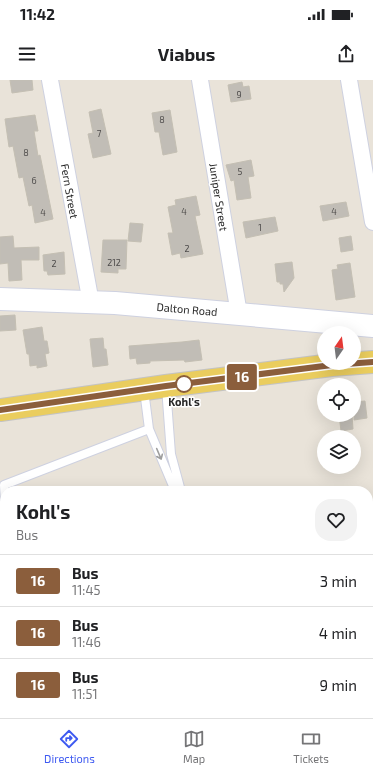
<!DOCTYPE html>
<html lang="en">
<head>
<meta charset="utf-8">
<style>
	:root { --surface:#fff; --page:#f2f2f2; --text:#202124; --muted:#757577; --line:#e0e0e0; --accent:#3e5af1 }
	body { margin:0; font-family:"Exo 2",sans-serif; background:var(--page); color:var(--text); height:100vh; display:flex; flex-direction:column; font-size:15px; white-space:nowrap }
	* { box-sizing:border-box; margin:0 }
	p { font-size:13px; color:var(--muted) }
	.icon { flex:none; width:22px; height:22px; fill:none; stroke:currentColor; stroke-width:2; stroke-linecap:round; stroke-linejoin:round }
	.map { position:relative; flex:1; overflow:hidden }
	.panel { position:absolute; left:0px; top:406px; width:373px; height:232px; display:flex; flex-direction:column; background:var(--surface); border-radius:16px 16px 0 0; box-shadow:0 4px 16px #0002 }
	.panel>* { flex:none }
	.badge { padding:0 8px; border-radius:3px; font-size:14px; line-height:26px }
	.needle { width:26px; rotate:14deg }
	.controls { position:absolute; left:317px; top:246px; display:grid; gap:8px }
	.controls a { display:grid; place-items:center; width:44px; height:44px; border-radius:50%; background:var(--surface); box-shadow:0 4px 16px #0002; font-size:20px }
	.map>.badge { position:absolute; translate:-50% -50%; box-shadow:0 0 0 2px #fff }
	.round { display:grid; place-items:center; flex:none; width:42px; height:42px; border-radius:16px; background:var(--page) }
	.summary { display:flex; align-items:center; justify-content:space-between; height:68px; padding:0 16px }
	h1 { font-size:19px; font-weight:700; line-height:30px }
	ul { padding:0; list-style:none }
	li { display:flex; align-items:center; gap:12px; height:52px; padding:0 16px; border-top:1px solid var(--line) }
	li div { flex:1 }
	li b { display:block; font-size:15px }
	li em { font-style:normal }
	li .badge { min-width:44px; font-weight:700; text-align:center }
	.status { display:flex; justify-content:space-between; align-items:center; height:28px; padding:0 20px; background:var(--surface); direction:ltr }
	.status svg { height:11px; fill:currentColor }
	header { display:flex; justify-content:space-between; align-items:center; height:52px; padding:0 16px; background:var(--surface); font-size:18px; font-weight:700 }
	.tab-bar { display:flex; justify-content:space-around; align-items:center; height:56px; border-top:1px solid var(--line); background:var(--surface); font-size:11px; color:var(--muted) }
	.tab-bar a { display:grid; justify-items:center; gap:2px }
	.tab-bar .active { color:var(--accent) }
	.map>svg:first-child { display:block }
	.building { fill:#c1bdb6; stroke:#c4bfb3 }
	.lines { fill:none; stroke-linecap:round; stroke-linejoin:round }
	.lane-casing { stroke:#ced1e0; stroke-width:10 }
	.street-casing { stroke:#ced1e0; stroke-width:18 }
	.secondary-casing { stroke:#ced1e0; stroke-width:24 }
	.primary-casing { stroke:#c3c3c3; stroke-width:24 }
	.lane { stroke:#fff; stroke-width:8 }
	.street { stroke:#fff; stroke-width:16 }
	.secondary { stroke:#fff; stroke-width:22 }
	.primary { stroke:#eacd5e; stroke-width:22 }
	.oneway { stroke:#9e9e9e }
	.line-casing { stroke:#fff; stroke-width:9 }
	.line { stroke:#8b5e3c; stroke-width:6 }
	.stop-dot { fill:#fff; stroke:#8b5e3c; stroke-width:2 }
	.labels { text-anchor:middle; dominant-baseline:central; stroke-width:3; stroke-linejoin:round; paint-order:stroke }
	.number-label { font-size:9px; fill:#4e4c4b }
	.street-label { font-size:11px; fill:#272727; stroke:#fff }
	.stop-label { font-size:11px; font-weight:bold; fill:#272727; stroke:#fff }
</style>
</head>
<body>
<div class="status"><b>11:42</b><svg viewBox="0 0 49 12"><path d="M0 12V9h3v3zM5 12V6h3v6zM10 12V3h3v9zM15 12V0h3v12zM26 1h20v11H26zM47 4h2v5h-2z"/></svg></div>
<header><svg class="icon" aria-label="menu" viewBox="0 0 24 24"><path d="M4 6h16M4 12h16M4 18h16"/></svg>Viabus<svg class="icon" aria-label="share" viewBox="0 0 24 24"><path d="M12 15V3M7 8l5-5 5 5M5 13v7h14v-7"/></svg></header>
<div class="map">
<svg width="373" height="638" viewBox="0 0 373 638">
	<rect width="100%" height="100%" fill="#e9e3d9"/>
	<!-- building -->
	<path class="building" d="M 10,0 L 32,0 L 33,10 L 12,13 Z
		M 242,2 L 243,7 L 249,6 L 251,19 L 231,22 L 228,5 Z
		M 101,29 L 111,74 L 93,78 L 88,54 L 93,53 L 89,32 Z
		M 170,30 L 177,72 L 163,75 L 159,52 L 155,52 L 152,33 Z
		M 35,35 L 38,51 L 34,51 L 38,76 L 40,75 L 53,139 L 35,143 L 32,125 L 29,126 L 23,97 L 19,98 L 13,66 L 9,67 L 5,39 Z
		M 251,80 L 254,96 L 248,97 L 251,118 L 237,120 L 234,100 L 231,101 L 226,85 Z
		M 196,116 L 200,135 L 195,136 L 203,174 L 181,178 L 180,173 L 172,175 L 168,153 L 173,153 L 168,127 L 176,125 L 175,120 Z
		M 346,122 L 349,136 L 323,141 L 320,126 Z
		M 275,137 L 278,151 L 246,158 L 243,142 Z
		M 130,143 L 143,144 L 141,162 L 128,161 Z
		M 13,156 L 14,168 L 39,167 L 39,180 L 21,180 L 22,200 L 9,201 L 8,183 L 0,184 L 0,157 Z
		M 351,156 L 353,170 L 341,172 L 339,158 Z
		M 103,160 L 127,160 L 126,189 L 118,189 L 118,193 L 101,192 Z
		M 64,172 L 65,194 L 48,195 L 47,191 L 44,191 L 43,175 Z
		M 292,182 L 294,198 L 284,212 L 283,204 L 280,204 L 280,202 L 277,202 L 275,184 Z
		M 350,183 L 355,217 L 336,220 L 332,190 L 338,189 L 337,185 Z
		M 15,235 L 16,250 L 0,251 L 0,236 Z
		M 42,247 L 44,261 L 47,261 L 49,273 L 45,274 L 47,286 L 37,288 L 37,285 L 30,286 L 29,274 L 27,274 L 23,250 Z
		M 103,258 L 104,269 L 106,269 L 108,285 L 93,287 L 90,259 Z
		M 199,260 L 202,280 L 185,282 L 184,280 L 150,281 L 150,283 L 137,284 L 136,278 L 130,279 L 129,266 L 182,262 Z
		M 365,321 L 367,338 L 354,340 L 354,322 Z
		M 339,335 L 352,335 L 353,349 L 341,351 Z"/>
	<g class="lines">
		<defs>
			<path id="lane" d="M 166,307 L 171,374 L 181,411
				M 144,310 L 149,349 L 173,406 L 176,411
				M 5,421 L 4,405 L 149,349
				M 368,463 L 373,462
				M 368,613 L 373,611
				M 23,633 L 24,638
				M 265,633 L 267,638
				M 43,638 L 56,633
				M 299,638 L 313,633"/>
			<path id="street" d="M 50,0 L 91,223
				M 200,0 L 239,234
				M 349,0 L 373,142"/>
			<path id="secondary" d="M 0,219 L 115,223 L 373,246"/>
			<path id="primary" d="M 0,330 L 166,306 L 332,285 L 373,282"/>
		</defs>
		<!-- lane casing -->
		<use href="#lane" class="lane-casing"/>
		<!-- street casing -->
		<use href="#street" class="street-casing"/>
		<!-- secondary casing -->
		<use href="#secondary" class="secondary-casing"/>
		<!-- primary casing -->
		<use href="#primary" class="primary-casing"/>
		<!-- lane -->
		<use href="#lane" class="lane"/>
		<!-- street -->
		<use href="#street" class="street"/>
		<!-- secondary -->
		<use href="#secondary" class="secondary"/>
		<!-- primary -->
		<use href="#primary" class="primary"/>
	</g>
	<!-- one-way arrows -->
	<defs><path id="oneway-shaft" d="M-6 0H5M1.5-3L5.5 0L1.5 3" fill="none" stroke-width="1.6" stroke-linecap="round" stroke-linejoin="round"/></defs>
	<use class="oneway" href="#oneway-shaft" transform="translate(159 374) rotate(67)"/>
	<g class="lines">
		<defs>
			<path id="line" d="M 0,330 L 166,306 L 332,285 L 373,282"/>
		</defs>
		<!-- line casing -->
		<use href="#line" class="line-casing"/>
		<!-- line -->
		<use href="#line" class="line"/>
	</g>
	<!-- markers -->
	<circle class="stop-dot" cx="184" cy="304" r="8"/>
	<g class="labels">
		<!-- number labels -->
		<g class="number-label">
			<text x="239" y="14">9</text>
			<text x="162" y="39">8</text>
			<text x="99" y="53">7</text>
			<text x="26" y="72">8</text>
			<text x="240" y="91">5</text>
			<text x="34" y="100">6</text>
			<text x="184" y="131">4</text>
			<text x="334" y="131">4</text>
			<text x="43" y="132">4</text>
			<text x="260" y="147">1</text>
			<text x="187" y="168">2</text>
			<text x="114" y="182">212</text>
			<text x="54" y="183">2</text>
		</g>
		<!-- street labels -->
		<g class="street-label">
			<text transform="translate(70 111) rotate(80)">Fern Street</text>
			<text transform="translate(219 117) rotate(81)">Juniper Street</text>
			<text transform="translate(187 229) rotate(5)">Dalton Road</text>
		</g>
		<!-- stop labels -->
		<g class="stop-label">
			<text x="184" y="321">Kohl's</text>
		</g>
	</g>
</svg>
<div class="controls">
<a><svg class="needle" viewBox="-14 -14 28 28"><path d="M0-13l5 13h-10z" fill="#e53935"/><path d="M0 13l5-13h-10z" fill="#757577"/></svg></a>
<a><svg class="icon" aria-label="locate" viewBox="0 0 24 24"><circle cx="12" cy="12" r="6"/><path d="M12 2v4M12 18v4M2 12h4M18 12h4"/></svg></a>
<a><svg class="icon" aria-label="layers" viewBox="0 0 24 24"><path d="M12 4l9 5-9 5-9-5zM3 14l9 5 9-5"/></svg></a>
</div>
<b class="badge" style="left:242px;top:297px;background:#8b5e3c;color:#fff">16</b>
<section class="panel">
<div class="summary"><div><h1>Kohl's</h1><p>Bus</p></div><a class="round"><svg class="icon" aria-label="heart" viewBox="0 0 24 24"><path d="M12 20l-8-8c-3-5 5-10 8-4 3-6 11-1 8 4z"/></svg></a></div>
<ul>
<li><span class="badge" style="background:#8b5e3c;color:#fff">16</span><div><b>Bus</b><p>11:45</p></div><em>3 min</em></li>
<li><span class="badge" style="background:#8b5e3c;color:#fff">16</span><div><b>Bus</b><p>11:46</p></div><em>4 min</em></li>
<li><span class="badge" style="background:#8b5e3c;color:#fff">16</span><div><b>Bus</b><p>11:51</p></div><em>9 min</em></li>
</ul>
</section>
</div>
<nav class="tab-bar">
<a class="active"><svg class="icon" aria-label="directions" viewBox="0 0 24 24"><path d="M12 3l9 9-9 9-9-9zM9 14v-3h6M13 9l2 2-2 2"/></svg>Directions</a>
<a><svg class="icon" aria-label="map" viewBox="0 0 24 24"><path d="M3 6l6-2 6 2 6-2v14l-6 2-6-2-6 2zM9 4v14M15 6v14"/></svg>Map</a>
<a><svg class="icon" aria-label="tickets" viewBox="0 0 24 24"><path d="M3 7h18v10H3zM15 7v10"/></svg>Tickets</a>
</nav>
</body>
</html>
